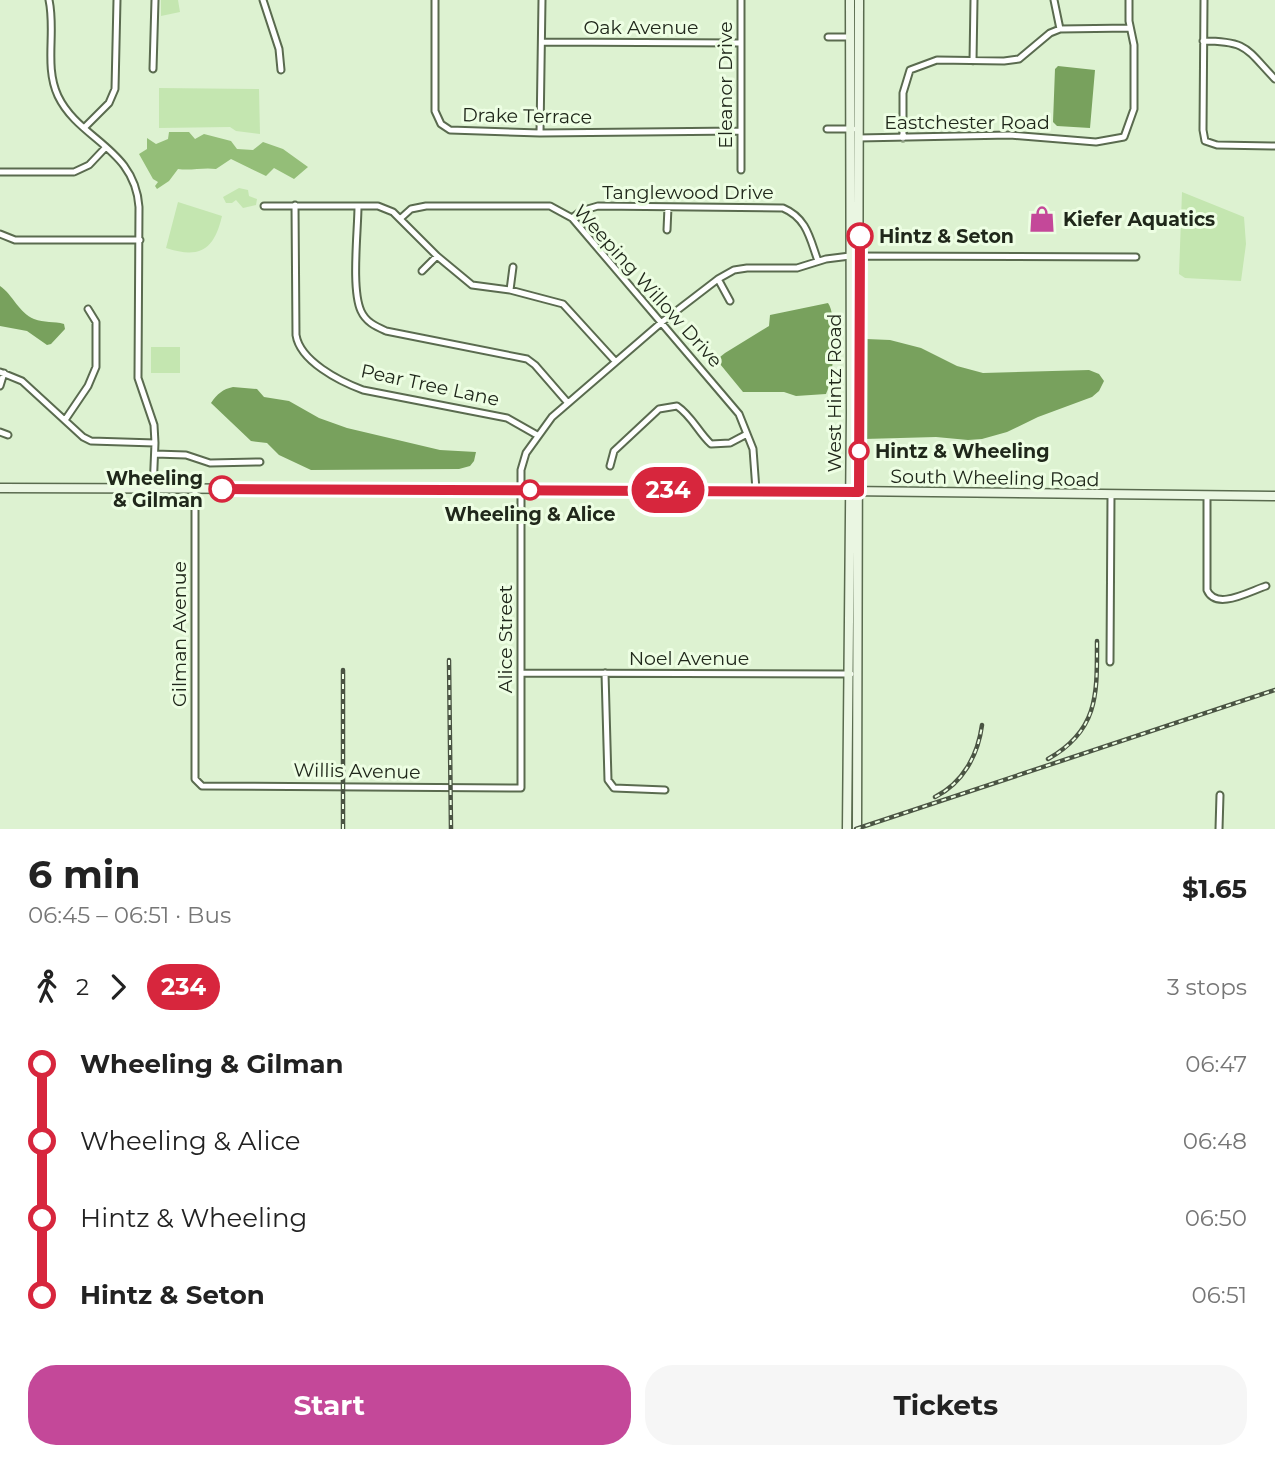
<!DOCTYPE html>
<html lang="en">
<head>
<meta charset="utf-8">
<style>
	:root { --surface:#fff; --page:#f6f6f6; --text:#222; --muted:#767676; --accent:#c44899 }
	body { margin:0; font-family:Montserrat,sans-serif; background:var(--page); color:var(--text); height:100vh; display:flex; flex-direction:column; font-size:26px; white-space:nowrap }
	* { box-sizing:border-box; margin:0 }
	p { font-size:23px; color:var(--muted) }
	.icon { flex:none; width:38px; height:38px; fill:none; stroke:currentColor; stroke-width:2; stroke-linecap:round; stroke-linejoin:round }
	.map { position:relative; height:829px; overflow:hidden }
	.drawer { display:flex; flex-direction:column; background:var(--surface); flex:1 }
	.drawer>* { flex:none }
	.badge { padding:0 14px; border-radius:23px; font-size:24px; line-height:46px }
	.map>.badge { position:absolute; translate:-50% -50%; box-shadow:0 0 0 4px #fff }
	.legs { display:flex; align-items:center; gap:10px; height:77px; padding:0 28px; font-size:23px }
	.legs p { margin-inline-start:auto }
	.headline { display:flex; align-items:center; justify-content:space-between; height:119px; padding:0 28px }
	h1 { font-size:38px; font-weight:700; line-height:52px }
	.cta { display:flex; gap:14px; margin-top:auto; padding:14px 28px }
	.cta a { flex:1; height:80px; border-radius:28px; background:var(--accent); color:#fff; font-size:28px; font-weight:700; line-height:80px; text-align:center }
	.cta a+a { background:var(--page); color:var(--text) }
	ul { padding:0 28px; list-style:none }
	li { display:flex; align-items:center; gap:24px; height:77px; font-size:26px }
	li i { display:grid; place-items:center; width:10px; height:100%; margin:0 9px; background:currentColor }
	li i::after { content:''; width:18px; height:18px; margin:-9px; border:5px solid; border-radius:50%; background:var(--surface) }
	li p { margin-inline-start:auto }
	li:first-child i { background:linear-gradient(#0000 50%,currentColor 0) }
	li:last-child i { background:linear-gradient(currentColor 50%,#0000 0) }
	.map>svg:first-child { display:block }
	.green { fill:#c4e6b0 }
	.forest { fill:#94be78 }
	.water { fill:#78a15d }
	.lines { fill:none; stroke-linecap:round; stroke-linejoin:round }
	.minor-casing { stroke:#5a6b4f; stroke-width:9 }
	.secondary-casing { stroke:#5a6b4f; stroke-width:11 }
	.minor { stroke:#fff; stroke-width:5 }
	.secondary { stroke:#eaf6e2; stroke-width:8 }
	.rail-casing { stroke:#4a5443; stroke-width:4.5 }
	.rail { stroke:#edfee3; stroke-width:2; stroke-dasharray:5; stroke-linecap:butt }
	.line-1-casing { stroke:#fff; stroke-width:16 }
	.line-1 { stroke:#d7263d; stroke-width:10 }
	.stop-1-dot { fill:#fff; stroke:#d7263d; stroke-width:3.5 }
	.labels { text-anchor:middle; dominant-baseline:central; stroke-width:6; stroke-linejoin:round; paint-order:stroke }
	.street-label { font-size:19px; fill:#20281b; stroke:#edfee3 }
	.poi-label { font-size:19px; font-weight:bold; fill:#20281b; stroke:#edfee3; text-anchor:start }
	.stop-label { font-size:19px; font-weight:bold; fill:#20281b; stroke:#edfee3; text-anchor:start }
</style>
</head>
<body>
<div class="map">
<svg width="1275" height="829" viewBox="0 0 1275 829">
	<rect width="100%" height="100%" fill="#ddf2d1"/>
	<!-- green -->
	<path class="green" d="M 161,0 L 178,0 L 180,12 L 161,16 Z
		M 159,88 L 259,89 L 260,134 L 236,131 L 230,127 L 159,128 Z
		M 239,188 L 248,190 L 249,196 L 257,199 L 256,205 L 243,208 L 236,200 L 232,203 L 226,203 L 223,197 Z
		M 1182,192 L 1244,217 L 1246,244 L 1241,281 L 1185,278 L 1179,274 Z
		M 178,202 L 222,216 C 214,250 200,259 166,248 Z
		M 151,347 L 180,347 L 180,373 L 151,373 Z"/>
	<!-- forest -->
	<path class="forest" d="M 169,132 L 189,132 L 195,139 L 204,134 L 231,141 L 237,149 L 253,150 L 263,142 L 283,149 L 308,167 L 294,179 L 274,168 L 266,176 L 231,159 L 216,169 C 203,167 191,171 178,169 L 169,181 L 157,189 L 155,186 L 158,182 L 153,179 L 139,154 L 147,149 L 147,138 L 156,144 L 168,139 Z"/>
	<!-- water -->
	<path class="water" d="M 1058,66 L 1095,70 L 1090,128 L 1057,126 L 1053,122 L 1055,69 Z
		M 0,286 C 13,295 19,313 34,319 C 44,323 54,321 64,324 L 65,329 L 51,344 L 47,345 L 27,331 L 0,326 Z
		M 828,303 C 838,317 834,378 826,394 L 796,396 L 784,392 L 743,392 L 720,364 L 720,357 L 725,353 L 769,326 L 770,315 Z
		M 866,339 L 890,340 L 921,348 L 957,366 L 983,373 L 1089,370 L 1099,374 L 1104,381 L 1099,391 L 1092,397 L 1038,417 L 1007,432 L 982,439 L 968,440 L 936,437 L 864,439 Z
		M 233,387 L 257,389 L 264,397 L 289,401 L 319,418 L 347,428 L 440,450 L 476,452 L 474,461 L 470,466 L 459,469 L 311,470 L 279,455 L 267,443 L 251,441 L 211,403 C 217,394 223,389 233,387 Z"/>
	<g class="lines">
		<defs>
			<path id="minor" d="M 49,0 C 56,32 44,66 58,96 C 79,140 135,148 139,207 L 138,378 L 154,425 L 155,443 L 153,490
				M 263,0 L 279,49 L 281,70
				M 435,0 L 435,111 L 441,124 L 450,130 L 540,133 L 740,131
				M 1054,0 L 1060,29
				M 1204,0 L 1203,130 L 1205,141 L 1217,145 L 1275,146
				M 828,37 L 850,37
				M 1203,41 C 1248,41 1246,49 1275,79
				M 542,42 L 741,43
				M 973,61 L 974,0
				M 153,69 L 155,0
				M 85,127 L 109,103 L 115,89 L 117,0
				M 827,129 L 853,129
				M 540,133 L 542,0
				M 858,138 L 1010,135 L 1096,142 L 1124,137 L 1134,109 L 1134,45 L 1129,21 L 1129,0
				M 903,138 L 903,93 L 910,70 L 937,60 L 1004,61 L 1019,59 L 1050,33 L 1060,29 L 1130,28
				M 741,170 L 741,0
				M 0,172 L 74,172 L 89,165 L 106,147
				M 295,205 L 296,335 C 300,361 339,381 363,390 L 507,418 L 537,435
				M 264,206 L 378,206 L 393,212 L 437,256 L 472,285 L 510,290 L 563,304 L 615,361
				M 358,206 C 358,231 351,289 361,311 C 366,322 375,326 386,331 L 527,359 L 535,365 L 568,403
				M 401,218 L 411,209 L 426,206 L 550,206 L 572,218 L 739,414 L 753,449 L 756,490
				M 572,218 L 581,211 L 598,206 L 783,208 C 807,218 810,239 818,261
				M 667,230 L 668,207
				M 0,234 L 15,240 L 140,240
				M 422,271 L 437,256
				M 718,279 L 730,301
				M 510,290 L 513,267
				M 0,372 L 22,381 L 83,437 L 91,441 L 155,443
				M 0,386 L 4,373
				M 65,420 L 88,386 L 96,367 L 96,322 L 88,309
				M 0,432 L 8,435
				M 155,454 L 186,455 L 210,463 L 260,462
				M 610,466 L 614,451 L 659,409 L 677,406 C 692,416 698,432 711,444 L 730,443 L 747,434
				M 195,489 L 195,779 L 202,786 L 521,788 L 521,470 L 526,453 L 552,417 L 662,322 L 718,279 L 734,270 L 747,268 L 797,268 L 826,259 L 850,256 L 1136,257
				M 1207,497 L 1207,590 C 1216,611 1250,591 1266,586
				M 1110,662 L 1111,496
				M 521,673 L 851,674
				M 605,673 L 608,780 L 614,788 L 665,790
				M 1219,829 L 1220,795"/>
			<path id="secondary" d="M 0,488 L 756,490 L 1275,496
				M 847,829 L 851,412 L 850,0
				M 857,829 L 859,0"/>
		</defs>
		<!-- minor casing -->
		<use href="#minor" class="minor-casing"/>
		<!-- secondary casing -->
		<use href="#secondary" class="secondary-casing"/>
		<!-- minor -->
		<use href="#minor" class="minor"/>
		<!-- secondary -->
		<use href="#secondary" class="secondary"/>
		<defs>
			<path id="rail" d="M 449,660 L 451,829
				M 1048,759 C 1099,730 1097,694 1097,641
				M 935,797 C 963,783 978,755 982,725
				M 343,829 L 343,670
				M 856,829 L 1275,690"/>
		</defs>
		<!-- rail casing -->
		<use href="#rail" class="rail-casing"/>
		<!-- rail -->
		<use href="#rail" class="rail"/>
	</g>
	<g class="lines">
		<defs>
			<path id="line-1" d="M 222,489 L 859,492 L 860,236"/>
		</defs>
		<!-- line-1 casing -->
		<use href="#line-1" class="line-1-casing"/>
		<!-- line-1 -->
		<use href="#line-1" class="line-1"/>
	</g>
	<!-- icons -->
	<defs>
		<symbol id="shop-bare" viewBox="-9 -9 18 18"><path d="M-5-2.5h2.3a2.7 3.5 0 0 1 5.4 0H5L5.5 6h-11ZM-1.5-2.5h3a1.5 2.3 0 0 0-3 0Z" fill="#c44899" stroke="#edfee3" stroke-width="2.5" paint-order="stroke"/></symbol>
	</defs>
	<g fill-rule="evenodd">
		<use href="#shop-bare" x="1023" y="200" width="38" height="38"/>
	</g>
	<!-- markers -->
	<g class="stop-1-dot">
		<circle cx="860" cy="236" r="12"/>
		<circle cx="859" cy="451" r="9"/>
		<circle cx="222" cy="489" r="12"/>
		<circle cx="530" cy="490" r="9"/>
	</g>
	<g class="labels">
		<!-- street labels -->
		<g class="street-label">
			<text x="641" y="27">Oak Avenue</text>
			<text transform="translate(725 85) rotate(-90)">Eleanor Drive</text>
			<text transform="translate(527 116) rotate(1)">Drake Terrace</text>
			<text x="967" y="122">Eastchester Road</text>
			<text x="688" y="192">Tanglewood Drive</text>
			<text transform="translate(648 286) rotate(48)">Weeping Willow Drive</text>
			<text transform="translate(430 385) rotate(12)">Pear Tree Lane</text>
			<text transform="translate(834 393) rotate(-90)">West Hintz Road</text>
			<text transform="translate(995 478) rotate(1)">South Wheeling Road</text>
			<text transform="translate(179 634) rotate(-90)">Gilman Avenue</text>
			<text transform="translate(505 639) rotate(-90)">Alice Street</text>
			<text x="689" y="658">Noel Avenue</text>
			<text transform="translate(357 771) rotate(1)">Willis Avenue</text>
		</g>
		<!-- poi labels -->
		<g class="poi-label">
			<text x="1063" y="219">Kiefer Aquatics</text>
		</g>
		<!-- stop labels -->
		<g class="stop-label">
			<text x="879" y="236">Hintz &amp; Seton</text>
			<text x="875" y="451">Hintz &amp; Wheeling</text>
			<text x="203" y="478" text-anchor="end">Wheeling<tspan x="203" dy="22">&amp; Gilman</tspan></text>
			<text x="530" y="514" text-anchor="middle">Wheeling &amp; Alice</text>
		</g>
	</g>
</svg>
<b class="badge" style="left:668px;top:490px;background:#d7263d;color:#fff">234</b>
</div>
<section class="drawer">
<div class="headline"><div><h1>6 min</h1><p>06:45 – 06:51 · Bus</p></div><b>$1.65</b></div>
<div class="legs"><svg class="icon" aria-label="walk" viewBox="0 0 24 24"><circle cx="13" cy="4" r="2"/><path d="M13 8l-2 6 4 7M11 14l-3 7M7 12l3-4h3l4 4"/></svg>2<svg class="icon" aria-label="forward" viewBox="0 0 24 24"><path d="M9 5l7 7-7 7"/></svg><b class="badge" style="background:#d7263d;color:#fff">234</b><p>3 stops</p></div>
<ul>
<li><i style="color:#d7263d"></i><b>Wheeling &amp; Gilman</b><p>06:47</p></li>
<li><i style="color:#d7263d"></i><span>Wheeling &amp; Alice</span><p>06:48</p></li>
<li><i style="color:#d7263d"></i><span>Hintz &amp; Wheeling</span><p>06:50</p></li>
<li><i style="color:#d7263d"></i><b>Hintz &amp; Seton</b><p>06:51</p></li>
</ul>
<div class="cta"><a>Start</a><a>Tickets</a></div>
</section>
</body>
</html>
